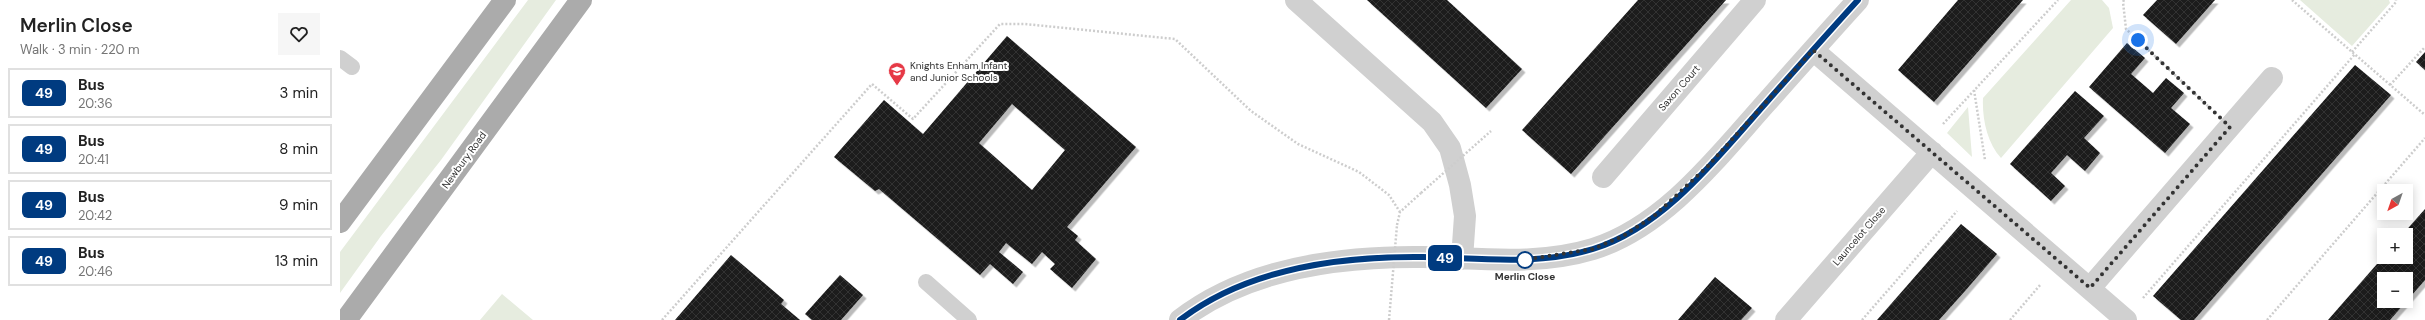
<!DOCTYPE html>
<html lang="en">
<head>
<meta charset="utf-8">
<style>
	:root { --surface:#fff; --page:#f6f6f6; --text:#222; --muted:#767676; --line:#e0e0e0 }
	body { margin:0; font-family:"DM Sans",sans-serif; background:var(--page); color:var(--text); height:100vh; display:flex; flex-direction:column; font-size:15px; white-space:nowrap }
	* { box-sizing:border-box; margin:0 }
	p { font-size:13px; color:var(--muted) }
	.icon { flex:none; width:22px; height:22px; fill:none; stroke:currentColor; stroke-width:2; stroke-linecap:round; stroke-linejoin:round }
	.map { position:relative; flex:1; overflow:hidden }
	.sheet { display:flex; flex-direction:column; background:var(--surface); width:340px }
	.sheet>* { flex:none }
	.badge { padding:0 8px; border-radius:6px; font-size:14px; line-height:26px }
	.needle { width:26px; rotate:220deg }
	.tools { position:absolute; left:2037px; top:184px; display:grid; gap:8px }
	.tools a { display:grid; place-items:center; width:36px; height:36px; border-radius:0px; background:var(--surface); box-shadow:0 2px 10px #0003; font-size:20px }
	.you { position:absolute; width:20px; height:20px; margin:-10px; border:3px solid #fff; border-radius:50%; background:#1a73e8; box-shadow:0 0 0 6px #1a73e833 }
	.map>.badge { position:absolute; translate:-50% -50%; box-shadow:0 0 0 2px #fff }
	.round { display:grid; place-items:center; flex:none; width:42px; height:42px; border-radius:0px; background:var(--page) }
	.head { display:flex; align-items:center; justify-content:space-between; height:68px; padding:0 20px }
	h1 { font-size:19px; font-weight:600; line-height:30px }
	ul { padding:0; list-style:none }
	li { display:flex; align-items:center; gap:12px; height:50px; margin:0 8px 6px; padding:0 12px; border:2px solid var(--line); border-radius:0px }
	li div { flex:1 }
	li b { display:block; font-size:15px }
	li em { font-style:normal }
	li .badge { min-width:44px; font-weight:700; text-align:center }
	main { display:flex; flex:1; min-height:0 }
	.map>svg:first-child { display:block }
	.green { fill:#e6ecdf }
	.building { fill:url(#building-cross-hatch); fill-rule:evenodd; filter:url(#shadow) }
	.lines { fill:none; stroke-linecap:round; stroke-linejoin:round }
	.path { stroke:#cdcdcd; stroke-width:2.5; stroke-dasharray:2 2; stroke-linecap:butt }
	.service { stroke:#d0d0d0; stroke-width:16 }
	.minor { stroke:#d0d0d0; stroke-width:22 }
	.primary { stroke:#ababab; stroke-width:22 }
	.path-bridge { stroke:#cdcdcd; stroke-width:2.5; stroke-dasharray:2 2; stroke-linecap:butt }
	.line-casing { stroke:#fff; stroke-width:9 }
	.line { stroke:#003b80; stroke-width:6 }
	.walk { stroke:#333; stroke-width:4; stroke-dasharray:0 7.2 }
	.stop-dot { fill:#fff; stroke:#003b80; stroke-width:2 }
	.labels { text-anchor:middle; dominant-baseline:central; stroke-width:4; stroke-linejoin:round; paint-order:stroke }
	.poi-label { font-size:10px; fill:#333; stroke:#fff; text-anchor:start }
	.street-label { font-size:10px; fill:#333; stroke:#fff }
	.stop-label { font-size:10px; font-weight:bold; fill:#333; stroke:#fff }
</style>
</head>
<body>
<main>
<section class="sheet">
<div class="head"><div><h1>Merlin Close</h1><p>Walk · 3 min · 220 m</p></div><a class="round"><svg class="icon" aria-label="heart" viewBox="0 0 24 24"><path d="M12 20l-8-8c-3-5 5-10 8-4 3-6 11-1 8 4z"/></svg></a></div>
<ul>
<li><span class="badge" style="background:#003b80;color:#fff">49</span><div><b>Bus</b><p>20:36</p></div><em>3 min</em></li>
<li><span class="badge" style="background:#003b80;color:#fff">49</span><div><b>Bus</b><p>20:41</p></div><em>8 min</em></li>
<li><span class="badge" style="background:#003b80;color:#fff">49</span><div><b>Bus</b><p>20:42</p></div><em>9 min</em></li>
<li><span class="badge" style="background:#003b80;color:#fff">49</span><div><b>Bus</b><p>20:46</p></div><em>13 min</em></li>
</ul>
</section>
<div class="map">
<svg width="2085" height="320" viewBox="0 0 2085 320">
	<defs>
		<pattern id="building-cross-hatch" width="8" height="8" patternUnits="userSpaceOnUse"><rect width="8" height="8" fill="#1a1a1a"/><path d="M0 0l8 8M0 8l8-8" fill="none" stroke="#333"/></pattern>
		<filter id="shadow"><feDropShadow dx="3.5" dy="3.5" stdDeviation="0" flood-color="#0004"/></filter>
	</defs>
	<rect width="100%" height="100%" fill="#fff"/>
	<!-- green -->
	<path class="green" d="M 188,0 L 216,0 L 101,160 L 41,236 L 0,293 L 0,252 Z
		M 1731,0 L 1762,0 L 1769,8 L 1773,28 L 1661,158 C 1647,143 1642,118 1643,98 Z
		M 1960,0 L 2049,0 L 2050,3 L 2012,46 Z
		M 1628,107 L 1632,157 L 1607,133 Z
		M 162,294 L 193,320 L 140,320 Z"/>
	<!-- building -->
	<path class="building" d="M 1027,0 L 1107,0 L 1182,69 L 1146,108 Z
		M 1298,0 L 1386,0 L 1231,174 L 1182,130 Z
		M 1618,0 L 1683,0 L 1594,102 L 1558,70 Z
		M 1817,0 L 1875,0 L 1836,44 L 1803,15 Z
		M 667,36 L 796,147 L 727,227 L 738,236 L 735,240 L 756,259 L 732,288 L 710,269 L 715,264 L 702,252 L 692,264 L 666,243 L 659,252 L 683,272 L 673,284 L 650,264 L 640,275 L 539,189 L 535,191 L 494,157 L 544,100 L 583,134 ZM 672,104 L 725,150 L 692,190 L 639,143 Z
		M 1787,43 L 1805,58 L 1791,74 L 1813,93 L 1826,78 L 1844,93 L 1831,108 L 1850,124 L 1825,153 L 1749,87 Z
		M 2085,52 L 2085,70 L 2076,62 Z
		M 2015,65 L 2051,95 L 1854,320 L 1841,320 L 1813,296 Z
		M 1735,91 L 1764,116 L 1744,138 L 1760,153 L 1745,171 L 1727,155 L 1711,173 L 1725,186 L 1711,201 L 1670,164 Z
		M 2085,209 L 2085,280 L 2050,320 L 1988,320 L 2044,256 L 2066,257 L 2066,235 L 2062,235 ZM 2044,279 L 2066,279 L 2066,301 L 2044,301 Z
		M 1621,224 L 1657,254 L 1625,291 L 1599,320 L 1537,320 Z
		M 391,255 L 444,300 L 441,304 L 460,320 L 335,320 Z
		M 500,275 L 523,295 L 501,320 L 472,320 L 465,314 Z
		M 1375,277 L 1412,308 L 1401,320 L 1338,320 Z"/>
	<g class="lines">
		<!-- path -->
		<path class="path" d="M 1784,0 L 1783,2 L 1786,29 L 1869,107
			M 1952,0 L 2085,115
			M 2012,52 L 2056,2 L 2056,0
			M 2050,85 L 2085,47
			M 1634,90 L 1645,160
			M 1603,124 L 1718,0
			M 1057,225 L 1060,212 L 1081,193
			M 1803,298 L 2015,54
			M 322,320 L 532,84 L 573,119 L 660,24 L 685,24 L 835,39 L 911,111 L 958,144 L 1019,172 L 1049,195 L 1060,212
			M 1522,320 L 1617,211
			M 1670,320 L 1701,284
			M 1927,320 L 2085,138"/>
		<!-- service -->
		<path class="service" d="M 0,58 L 12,67
			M 586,282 L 629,320"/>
		<!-- minor -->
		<path class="minor" d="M 956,0 L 1092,122 L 1110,148 L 1120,185 L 1125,216 L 1122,259
			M 1473,50 L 1786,320
			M 1263,177 L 1415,0
			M 1750,288 L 1932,78
			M 840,320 C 907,268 1000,256 1083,257 C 1140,258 1197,266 1253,249 C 1324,227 1377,158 1425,104 C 1456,69 1487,34 1518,0
			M 1446,320 L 1592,152"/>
		<!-- primary -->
		<path class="primary" d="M 0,222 L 165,0
			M 6,320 L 241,0"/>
		<!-- path-bridge -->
		<path class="path-bridge" d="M 1081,193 L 1151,131
			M 1049,320 L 1057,225"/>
	</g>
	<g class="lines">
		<defs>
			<path id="line" d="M 840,320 C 908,268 999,256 1083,257 C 1140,258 1197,266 1253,249 C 1324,227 1377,158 1425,104 C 1456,69 1487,34 1518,0"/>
		</defs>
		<!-- line casing -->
		<use href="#line" class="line-casing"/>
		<!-- line -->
		<use href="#line" class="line"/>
		<!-- walk -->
		<path class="walk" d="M 1185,260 L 1183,260 L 1253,249 L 1283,236 L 1314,216 L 1368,166 L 1473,50 L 1750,288 L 1890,127 L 1798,40"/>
	</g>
	<!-- icons -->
	<defs>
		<symbol id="school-pin" viewBox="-11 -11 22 30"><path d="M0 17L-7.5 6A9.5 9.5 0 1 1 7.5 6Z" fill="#e63946" stroke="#fff"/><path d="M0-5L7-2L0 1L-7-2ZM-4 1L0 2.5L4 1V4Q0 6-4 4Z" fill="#fff"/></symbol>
	</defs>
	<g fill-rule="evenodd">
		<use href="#school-pin" x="547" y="61" width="20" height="27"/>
	</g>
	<!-- markers -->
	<circle class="stop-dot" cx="1185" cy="260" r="8"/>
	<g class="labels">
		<!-- poi labels -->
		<g class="poi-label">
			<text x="570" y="65">Knights Enham Infant<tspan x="570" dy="12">and Junior Schools</tspan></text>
		</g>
		<!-- street labels -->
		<g class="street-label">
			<text transform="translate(1339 88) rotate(-49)">Saxon Court</text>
			<text transform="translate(124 160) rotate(-54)">Newbury Road</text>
			<text transform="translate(1519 236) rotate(-49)">Launcelot Close</text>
		</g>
		<!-- stop labels -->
		<g class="stop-label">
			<text x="1185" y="276">Merlin Close</text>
		</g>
	</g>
</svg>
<div class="tools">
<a><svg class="needle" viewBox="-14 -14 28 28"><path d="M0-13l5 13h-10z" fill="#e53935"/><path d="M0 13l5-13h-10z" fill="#767676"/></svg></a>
<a>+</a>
<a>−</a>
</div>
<div class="you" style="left:1798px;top:40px"></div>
<b class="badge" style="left:1105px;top:258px;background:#003b80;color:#fff">49</b>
</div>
</main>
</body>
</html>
